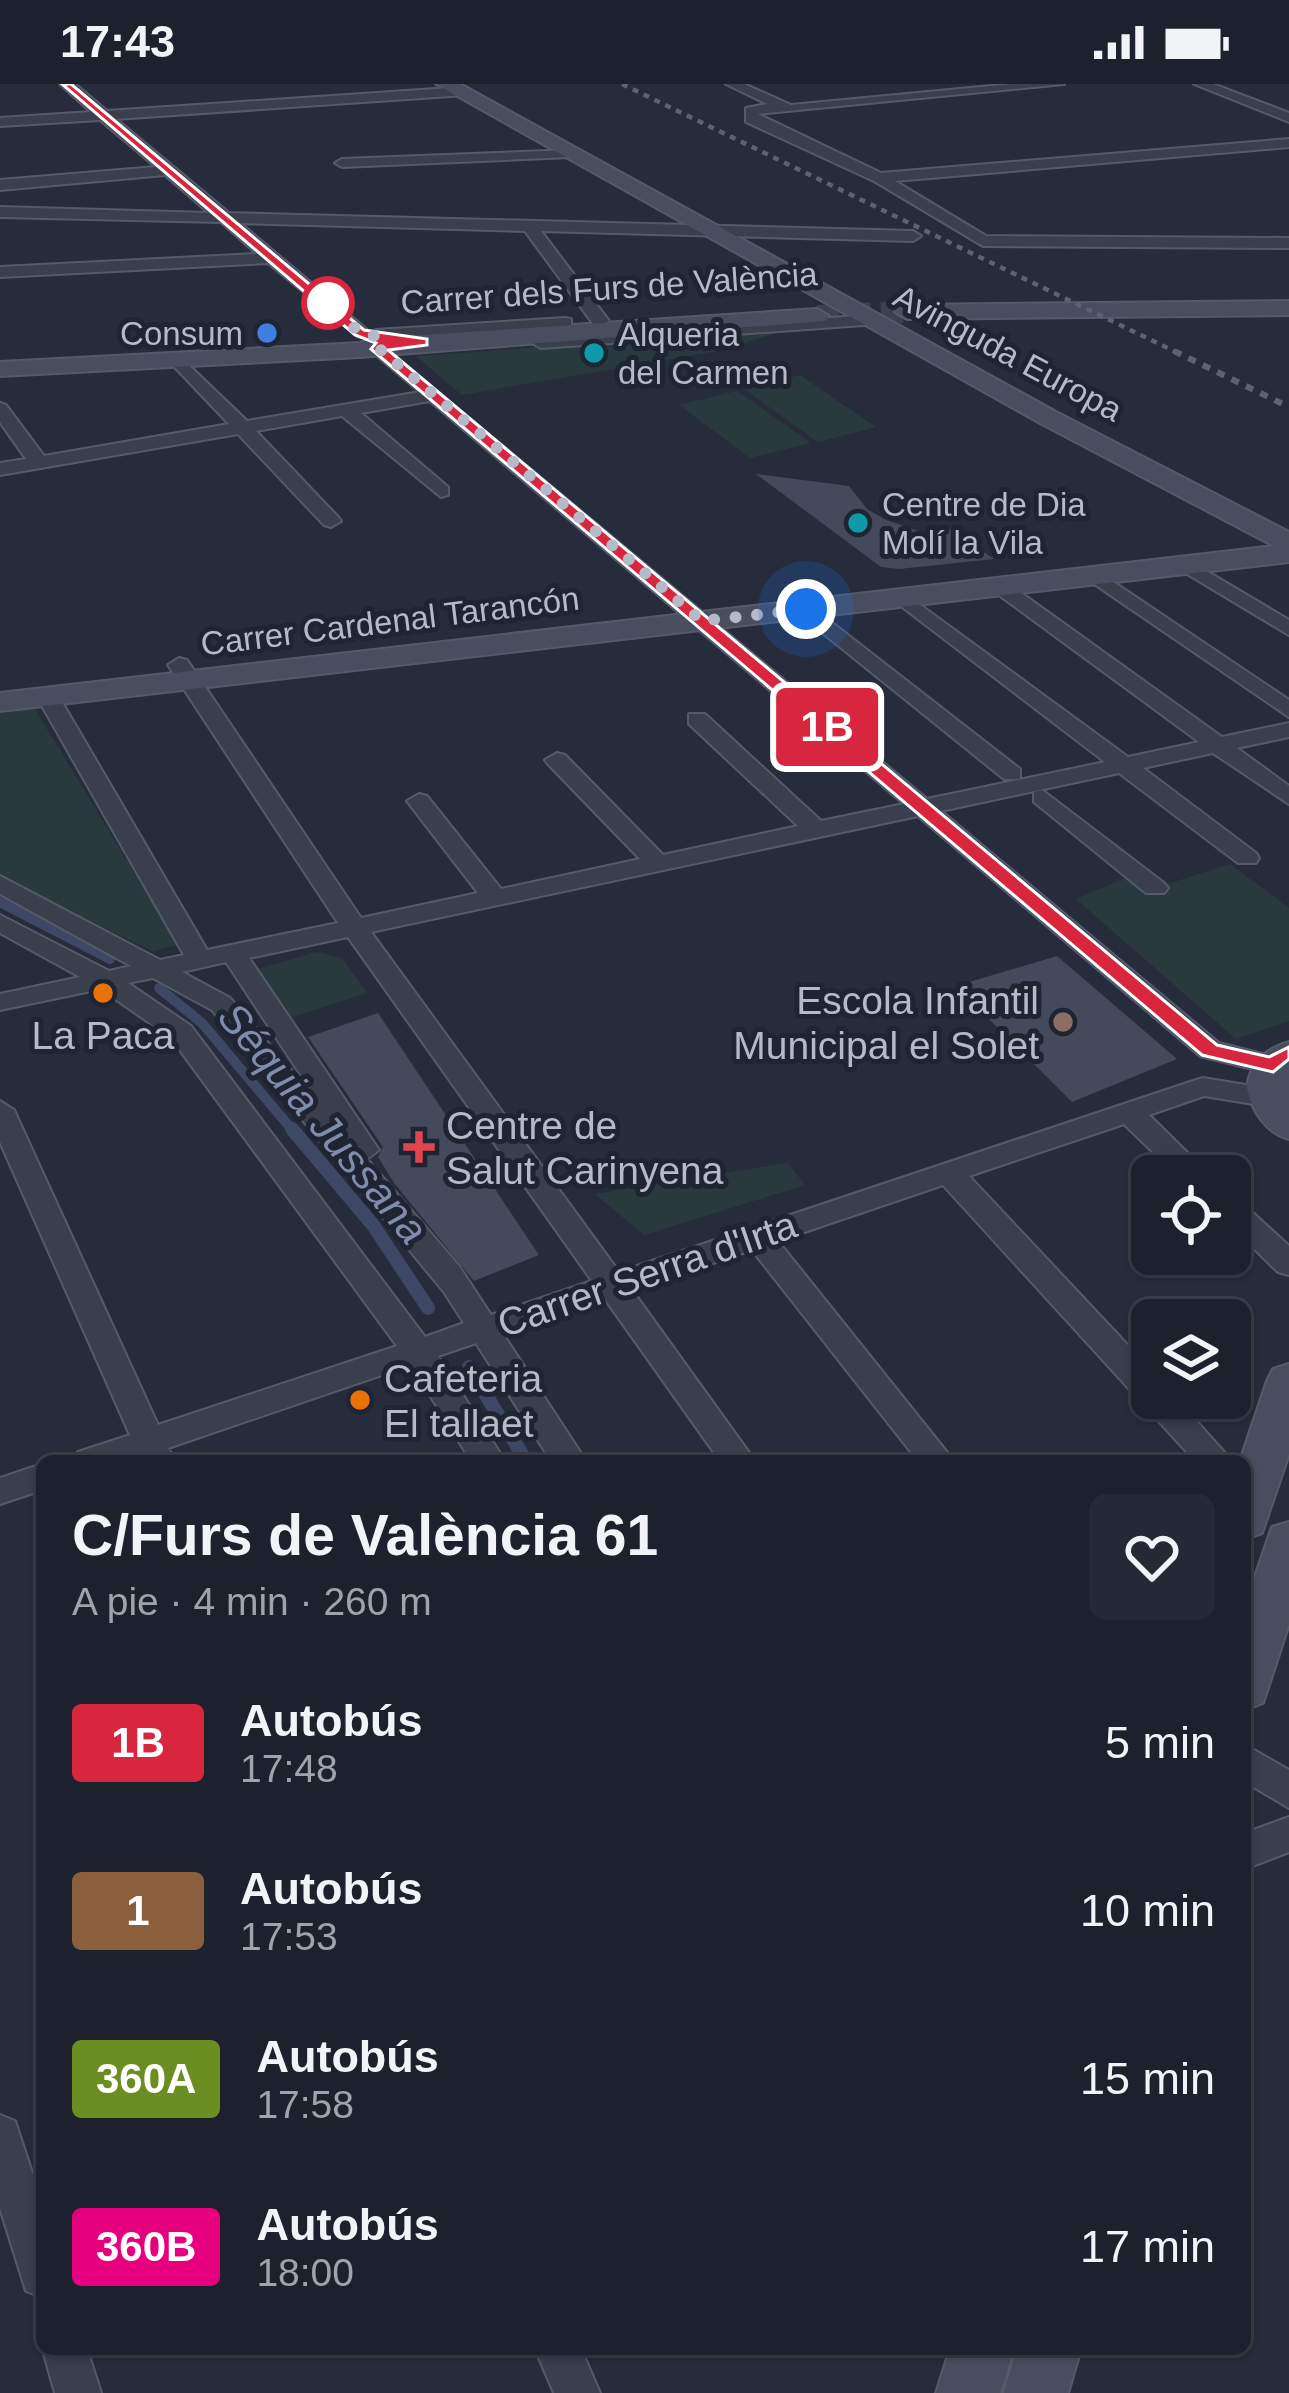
<!DOCTYPE html>
<html lang="es">
<head>
<meta charset="utf-8">
<style>
	:root { --surface:#1c212d; --page:#252935; --text:#f1f3f6; --muted:#a0a3aa; --line:#3a3e49 }
	body { margin:0; font-family:Arial,sans-serif; background:var(--page); color:var(--text); height:100vh; display:flex; flex-direction:column; font-size:45px; white-space:nowrap }
	* { box-sizing:border-box; margin:0 }
	p { font-size:39px; color:var(--muted) }
	.icon { flex:none; width:66px; height:66px; fill:none; stroke:currentColor; stroke-width:2; stroke-linecap:round; stroke-linejoin:round }
	.map { position:relative; flex:1; overflow:hidden }
	.details { position:absolute; left:36px; top:1371px; width:1215px; height:900px; display:flex; flex-direction:column; background:var(--surface); border-radius:18px; box-shadow:0 3px 9px #0004,0 0 0 3px var(--line) }
	.details>* { flex:none }
	.badge { padding:0 24px; border-radius:9px; font-size:42px; line-height:78px }
	.controls { position:absolute; left:1131px; top:1071px; display:grid; gap:24px }
	.controls a { display:grid; place-items:center; width:120px; height:120px; border-radius:18px; background:var(--surface); box-shadow:0 3px 9px #0004,0 0 0 3px var(--line); font-size:60px }
	.you { position:absolute; width:60px; height:60px; margin:-30px; border:9px solid #fff; border-radius:50%; background:#1a73e8; box-shadow:0 0 0 18px #1a73e833 }
	.map>.badge { position:absolute; translate:-50% -50%; box-shadow:0 0 0 6px #fff }
	.round { display:grid; place-items:center; flex:none; width:126px; height:126px; border-radius:18px; background:var(--page) }
	.summary { display:flex; align-items:center; justify-content:space-between; height:204px; padding:0 36px }
	h1 { font-size:57px; font-weight:700; line-height:90px }
	ul { padding:0; list-style:none }
	li { display:flex; align-items:center; gap:36px; height:168px; padding:0 36px }
	li div { flex:1 }
	li b { display:block; font-size:45px }
	li em { font-style:normal }
	li .badge { min-width:132px; font-weight:700; text-align:center }
	.status { display:flex; justify-content:space-between; align-items:center; height:84px; padding:0 60px; background:var(--surface); direction:ltr }
	.status svg { height:33px; fill:currentColor }
	.map>svg:first-child { display:block }
	.green { fill:#293a3f }
	.lines { fill:none; stroke-linecap:round; stroke-linejoin:round }
	.stream-far1 { stroke:#3c4864; stroke-width:10 }
	.stream { stroke:#3c4864; stroke-width:14 }
	.building { fill:#424a5b }
	.secondary-tunnel { stroke:#3b4151; stroke-width:22; stroke-dasharray:22 10; stroke-linecap:butt }
	.street-casing { stroke:#545a68; stroke-width:4 }
	.secondary-casing { stroke:#545a68; stroke-width:4 }
	.street { fill:#393f4d; fill-rule:evenodd }
	.secondary { fill:#484d5f; fill-rule:evenodd }
	.rail-far1 { stroke:#5c6273; stroke-width:4.5; stroke-dasharray:6 6; stroke-linecap:butt }
	.rail { stroke:#5c6273; stroke-width:6; stroke-dasharray:8 8; stroke-linecap:butt }
	.line { fill:#d7263d; stroke:#fff; stroke-width:3 }
	.walk { stroke:#b5bac8; stroke-width:12; stroke-dasharray:0 21.6 }
	.stop-dot { fill:#fff; stroke:#d7263d; stroke-width:6 }
	.shop-dot { fill:#3f7fe0; stroke:#1e2432; stroke-width:4.5 }
	.culture-dot { fill:#0f9aa8; stroke:#1e2432; stroke-width:4.5 }
	.food-dot { fill:#e8710a; stroke:#1e2432; stroke-width:4.5 }
	.education-dot { fill:#8d6e63; stroke:#1e2432; stroke-width:4.5 }
	.health-dot { fill:#e0444e; stroke:#1e2432; stroke-width:4.5 }
	.labels { text-anchor:middle; dominant-baseline:central; stroke-width:10; stroke-linejoin:round; paint-order:stroke }
	.far-street-label { font-size:33px; fill:#b5bac8; stroke:#1e2432 }
	.far-poi-label { font-size:33px; fill:#b5bac8; stroke:#1e2432; text-anchor:start }
	.poi-label { font-size:39px; fill:#b5bac8; stroke:#1e2432; text-anchor:start }
	.street-label { font-size:39px; fill:#b5bac8; stroke:#1e2432 }
	.water-label { font-size:42px; font-style:italic; fill:#7f8dad; stroke:#1e2432 }
</style>
</head>
<body>
<div class="status"><b>17:43</b><svg viewBox="0 0 49 12"><path d="M0 12V9h3v3zM5 12V6h3v6zM10 12V3h3v9zM15 12V0h3v12zM26 1h20v11H26zM47 4h2v5h-2z"/></svg></div>
<div class="map">
<svg width="1289" height="2309" viewBox="0 0 1289 2309">
	<rect width="100%" height="100%" fill="#262c3c"/>
	<!-- green -->
	<path class="green" d="M 786,246 L 718,267 L 462,311 L 416,272 Z
		M 800,291 L 876,343 L 818,358 L 744,305 Z
		M 737,307 L 811,359 L 750,374 L 679,321 Z
		M 35,625 L 178,861 L 152,867 L 0,793 L 0,629 Z
		M 1230,780 L 1289,824 L 1289,937 L 1236,955 L 1076,815 L 1130,792 L 1155,804 Z
		M 317,868 L 342,874 L 367,909 L 289,934 L 257,885 Z
		M 788,1079 L 805,1101 L 644,1151 L 595,1110 Z"/>
	<g class="lines">
		<!-- stream-far1 -->
		<path class="stream-far1" d="M 0,818 L 110,875
			M 159,904 L 202,939 L 294,1048"/>
		<!-- stream -->
		<path class="stream" d="M 292,1045 L 373,1141 L 428,1224
			M 469,1283 L 526,1377"/>
	</g>
	<!-- building -->
	<path class="building" d="M 756,390 L 849,402 L 867,425 L 884,435 L 924,449 L 947,443 L 994,475 L 899,485 L 881,483 Z
		M 1057,872 L 1177,975 L 1072,1018 L 956,902 Z
		M 378,929 L 539,1171 L 474,1197 L 394,1099 L 378,1073 L 383,1063 L 308,953 Z"/>
	<g class="lines">
		<!-- secondary-tunnel -->
		<path class="secondary-tunnel" d="M 817,232 L 907,228"/>
		<defs>
			<path id="street" d="M 60,0 L 75,0 L 107,27 L 465,3 L 472,7 L 465,11 L 116,35 L 229,129 L 913,147 L 921,152 L 913,157 L 541,147 L 609,237 L 600,242 L 594,241 L 525,147 L 240,139 L 365,244 L 368,248 L 359,253 L 268,179 L 0,193 L 0,183 L 257,170 L 221,138 L 0,133 L 0,123 L 209,129 L 165,91 L 0,106 L 0,96 L 156,83 L 100,36 L 0,42 L 0,34 L 91,28 Z
				M 726,0 L 744,0 L 791,21 L 1012,0 L 1064,0 L 758,30 L 881,89 L 1289,55 L 1289,63 L 895,97 L 986,152 L 1289,154 L 1289,164 L 983,162 L 874,97 L 746,38 L 746,24 L 767,20 Z
				M 1194,0 L 1213,0 L 1289,29 L 1289,38 Z
				M 575,66 L 570,73 L 342,83 L 335,79 L 342,75 Z
				M 872,231 L 881,236 L 878,240 L 541,264 L 532,259 L 541,254 Z
				M 565,234 L 571,235 L 571,243 L 376,256 L 367,251 L 376,246 Z
				M 376,257 L 927,715 L 1105,678 L 897,519 L 893,515 L 904,509 L 1128,673 L 1199,658 L 992,506 L 992,498 L 1006,498 L 1222,653 L 1289,639 L 1289,653 L 1237,664 L 1289,702 L 1289,720 L 1213,669 L 1143,684 L 1256,769 L 1259,774 L 1256,779 L 1238,779 L 1119,689 L 941,727 L 1219,959 L 1283,975 L 1287,981 L 1273,990 L 1200,972 L 918,732 L 371,848 L 619,1188 L 1193,997 L 1203,994 L 1276,1006 L 1280,1013 L 1266,1022 L 1204,1012 L 1149,1031 L 1211,1092 L 1178,1092 L 1124,1040 L 969,1092 L 1152,1287 L 1152,1314 L 1176,1314 L 1232,1377 L 1195,1377 L 943,1101 L 778,1157 L 954,1377 L 918,1377 L 752,1166 L 632,1206 L 755,1377 L 720,1377 L 605,1215 L 503,1250 L 586,1377 L 551,1377 L 476,1259 L 438,1272 L 505,1377 L 471,1377 L 411,1281 L 168,1364 L 175,1377 L 140,1373 L 73,1377 L 78,1368 L 130,1351 L 0,1058 L 0,1017 L 14,1026 L 158,1341 L 397,1262 L 171,954 L 101,905 L 0,926 L 0,910 L 80,893 L 0,849 L 0,831 L 109,887 L 131,882 L 0,810 L 0,792 L 160,876 L 184,871 L 37,613 L 40,608 L 48,606 L 59,613 L 207,866 L 338,839 L 168,581 L 179,574 L 187,576 L 361,834 L 478,809 L 407,717 L 419,710 L 427,712 L 501,805 L 640,775 L 549,681 L 545,676 L 557,669 L 565,671 L 663,771 L 798,742 L 689,640 L 689,630 L 705,630 L 821,737 L 904,720 L 430,317 L 361,329 L 448,403 L 448,411 L 441,413 L 342,332 L 256,347 L 338,433 L 341,437 L 331,443 L 324,441 L 238,350 L 0,391 L 0,379 L 26,375 L 0,338 L 0,319 L 6,321 L 44,372 L 229,340 L 170,278 L 170,270 L 176,269 L 247,337 L 420,308 L 370,266 L 370,258 ZM 348,853 L 592,1197 L 491,1231 L 459,1182 L 367,1075 L 379,1066 L 249,874 ZM 226,878 L 320,1020 L 230,914 L 182,888 ZM 153,894 L 212,926 L 444,1208 L 464,1239 L 425,1253 L 191,942 L 128,899 Z
				M 1186,475 L 1289,536 L 1289,551 L 1179,485 L 1176,481 Z
				M 1094,485 L 1289,616 L 1289,633 L 1087,495 L 1087,487 Z
				M 817,527 L 1020,685 L 1020,695 L 1004,695 L 809,538 L 809,528 Z
				M 1042,706 L 1164,799 L 1168,804 L 1164,809 L 1146,809 L 1034,718 L 1034,708 Z
				M 1230,1114 L 1240,1117 L 1289,1162 L 1289,1191 L 1278,1188 L 1230,1141 Z
				M 42,1380 L 42,1406 L 0,1420 L 0,1394 Z
				M 1245,1661 L 1289,1686 L 1289,1724 L 1245,1698 Z
				M 1289,1733 L 1289,1768 L 1245,1785 L 1245,1749 Z
				M 0,2031 L 15,2037 L 42,2119 L 42,2213 L 26,2207 L 0,2124 Z
				M 42,2263 L 87,2265 L 101,2309 L 55,2309 Z
				M 535,2265 L 581,2265 L 600,2309 L 554,2309 Z"/>
			<path id="secondary" d="M 436,0 L 460,0 L 1058,329 L 1289,448 L 1289,478 L 0,627 L 0,609 L 1274,462 L 1040,339 Z
				M 1289,217 L 1289,231 L 907,235 L 895,228 L 907,221 Z
				M 817,225 L 829,232 L 825,237 L 360,273 L 0,292 L 0,278 L 360,259 L 381,249 L 391,253 Z
				M 1289,958 L 1289,1055 C 1266,1049 1252,1027 1247,1004 C 1249,980 1266,964 1289,958 Z
				M 1289,1280 L 1289,1370 L 1262,1449 L 1245,1455 L 1245,1377 L 1240,1377 L 1267,1297 L 1273,1285 Z
				M 1289,1438 L 1289,1540 L 1263,1619 L 1245,1626 L 1245,1522 L 1272,1443 Z
				M 950,2265 L 1014,2265 L 1000,2309 L 936,2309 Z
				M 1017,2265 L 1081,2265 L 1068,2309 L 1004,2309 Z"/>
		</defs>
		<!-- street casing -->
		<use href="#street" class="street-casing"/>
		<!-- secondary casing -->
		<use href="#secondary" class="secondary-casing"/>
		<!-- street -->
		<use href="#street" class="street"/>
		<!-- secondary -->
		<use href="#secondary" class="secondary"/>
		<!-- rail-far1 -->
		<path class="rail-far1" d="M 622,0 L 1180,270"/>
		<!-- rail -->
		<path class="rail" d="M 1174,267 L 1289,323"/>
	</g>
	<!-- line -->
	<path class="line" d="M 62,0 L 71,0 L 364,246 L 427,255 L 427,261 L 388,266 L 1217,961 L 1269,973 L 1289,963 L 1289,975 L 1273,988 L 1202,971 L 371,265 L 376,259 L 355,251 Z"/>
	<g class="lines">
		<!-- walk -->
		<path class="walk" d="M 328,219 L 325,217 L 359,248 L 379,253 L 376,262 L 702,537 L 806,525"/>
	</g>
	<!-- markers -->
	<circle class="stop-dot" cx="328" cy="219" r="24"/>
	<circle class="shop-dot" cx="267" cy="249" r="12"/>
	<g class="culture-dot">
		<circle cx="594" cy="269" r="12"/>
		<circle cx="858" cy="439" r="12"/>
	</g>
	<g class="food-dot">
		<circle cx="103" cy="909" r="12"/>
		<circle cx="360" cy="1316" r="12"/>
	</g>
	<circle class="education-dot" cx="1063" cy="938" r="12"/>
	<path class="health-dot" d="M413 1045h12v12h12v12h-12v12h-12v-12h-12v-12h12z"/>
	<g class="labels">
		<!-- far-street labels -->
		<g class="far-street-label">
			<text transform="translate(609 204) rotate(-4)">Carrer dels Furs de València</text>
			<text transform="translate(1008 269) rotate(28)">Avinguda Europa</text>
			<text transform="translate(390 537) rotate(-7)">Carrer Cardenal Tarancón</text>
		</g>
		<!-- far-poi labels -->
		<g class="far-poi-label">
			<text x="243" y="249" text-anchor="end">Consum</text>
			<text x="618" y="250">Alqueria<tspan x="618" dy="38">del Carmen</tspan></text>
			<text x="882" y="420">Centre de Dia<tspan x="882" dy="38">Molí la Vila</tspan></text>
		</g>
		<!-- poi labels -->
		<g class="poi-label">
			<text x="1039" y="916" text-anchor="end">Escola Infantil<tspan x="1039" dy="45">Municipal el Solet</tspan></text>
			<text x="103" y="951" text-anchor="middle">La Paca</text>
			<text x="446" y="1041">Centre de<tspan x="446" dy="45">Salut Carinyena</tspan></text>
			<text x="384" y="1294">Cafeteria<tspan x="384" dy="45">El tallaet</tspan></text>
		</g>
		<!-- street labels -->
		<g class="street-label">
			<text transform="translate(647 1190) rotate(-19)">Carrer Serra d'Irta</text>
		</g>
		<!-- water labels -->
		<g class="water-label">
			<text transform="translate(323 1039) rotate(50)">Séquia Jussana</text>
		</g>
	</g>
</svg>
<div class="controls">
<a><svg class="icon" aria-label="locate" viewBox="0 0 24 24"><circle cx="12" cy="12" r="6"/><path d="M12 2v4M12 18v4M2 12h4M18 12h4"/></svg></a>
<a><svg class="icon" aria-label="layers" viewBox="0 0 24 24"><path d="M12 4l9 5-9 5-9-5zM3 14l9 5 9-5"/></svg></a>
</div>
<div class="you" style="left:806px;top:525px"></div>
<b class="badge" style="left:827px;top:643px;background:#d7263d;color:#fff">1B</b>
<section class="details">
<div class="summary"><div><h1>C/Furs de València 61</h1><p>A pie · 4 min · 260 m</p></div><a class="round"><svg class="icon" aria-label="heart" viewBox="0 0 24 24"><path d="M12 20l-8-8c-3-5 5-10 8-4 3-6 11-1 8 4z"/></svg></a></div>
<ul>
<li><span class="badge" style="background:#d7263d;color:#fff">1B</span><div><b>Autobús</b><p>17:48</p></div><em>5 min</em></li>
<li><span class="badge" style="background:#8b5e3c;color:#fff">1</span><div><b>Autobús</b><p>17:53</p></div><em>10 min</em></li>
<li><span class="badge" style="background:#6b8e23;color:#fff">360A</span><div><b>Autobús</b><p>17:58</p></div><em>15 min</em></li>
<li><span class="badge" style="background:#e6007e;color:#fff">360B</span><div><b>Autobús</b><p>18:00</p></div><em>17 min</em></li>
</ul>
</section>
</div>
</body>
</html>
